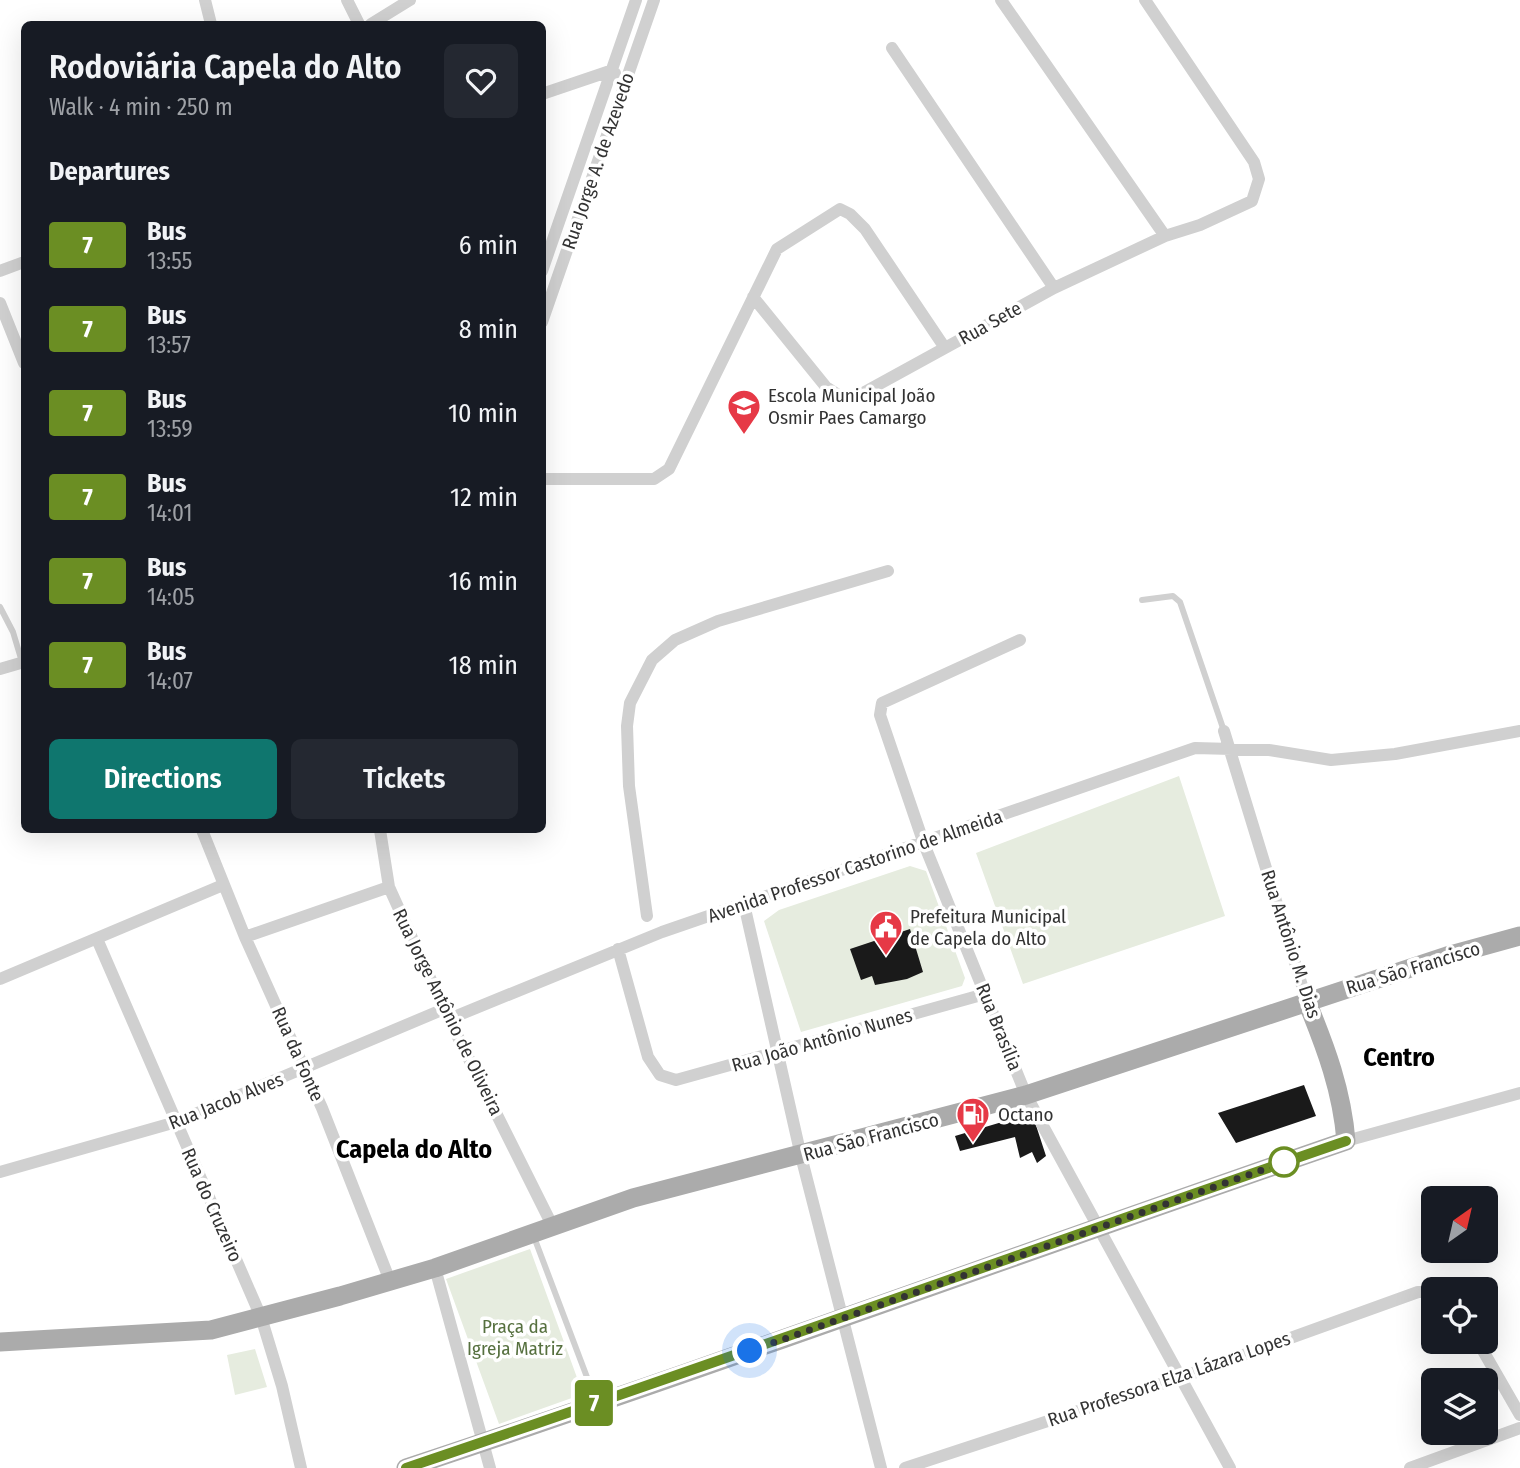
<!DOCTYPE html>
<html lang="en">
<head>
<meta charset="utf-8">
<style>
	:root { --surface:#171b24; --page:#242831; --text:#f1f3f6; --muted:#9ea1a6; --accent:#0f766e }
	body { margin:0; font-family:"Fira Sans Condensed",sans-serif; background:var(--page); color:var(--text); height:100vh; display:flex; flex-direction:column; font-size:26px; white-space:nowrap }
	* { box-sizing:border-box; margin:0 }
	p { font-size:23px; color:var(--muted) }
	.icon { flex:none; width:38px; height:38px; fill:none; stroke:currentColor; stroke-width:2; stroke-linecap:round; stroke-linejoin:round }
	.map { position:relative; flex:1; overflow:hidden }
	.panel { position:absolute; left:21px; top:21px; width:525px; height:812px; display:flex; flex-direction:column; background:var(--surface); border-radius:10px; box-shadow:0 7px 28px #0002 }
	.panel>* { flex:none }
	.badge { padding:0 14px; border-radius:5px; font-size:24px; line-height:46px }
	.needle { width:46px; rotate:34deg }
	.buttons { position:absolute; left:1421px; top:1186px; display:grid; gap:14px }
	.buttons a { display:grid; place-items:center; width:77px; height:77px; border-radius:10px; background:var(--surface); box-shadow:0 7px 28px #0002; font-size:35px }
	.you { position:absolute; width:35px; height:35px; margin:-18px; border:5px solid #fff; border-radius:50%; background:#1a73e8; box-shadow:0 0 0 10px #1a73e833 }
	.map>.badge { position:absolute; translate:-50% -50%; box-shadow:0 0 0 4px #fff }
	h2 { padding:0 28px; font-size:26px; line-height:63px }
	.round { display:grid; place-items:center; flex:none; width:74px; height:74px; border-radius:10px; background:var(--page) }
	.overview { display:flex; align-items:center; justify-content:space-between; height:119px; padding:0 28px }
	h1 { font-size:33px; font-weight:600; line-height:52px }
	.action { display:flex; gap:14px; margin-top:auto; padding:14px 28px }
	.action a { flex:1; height:80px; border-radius:10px; background:var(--accent); color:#fff; font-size:28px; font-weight:600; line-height:80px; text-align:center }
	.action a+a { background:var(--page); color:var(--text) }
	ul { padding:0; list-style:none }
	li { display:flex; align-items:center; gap:21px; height:84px; padding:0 28px }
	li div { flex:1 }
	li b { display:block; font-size:26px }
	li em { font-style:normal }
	li .badge { min-width:77px; font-weight:700; text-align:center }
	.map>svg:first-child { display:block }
	.green { fill:#e6ecdf }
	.building { fill:#1a1a1a }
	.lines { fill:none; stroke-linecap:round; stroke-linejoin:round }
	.lane { stroke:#d0d0d0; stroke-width:6 }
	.street { stroke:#d0d0d0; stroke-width:12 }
	.primary { stroke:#ababab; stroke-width:19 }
	.line-casing { stroke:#fff; stroke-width:16 }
	.line { stroke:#6b8e23; stroke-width:10 }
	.walk { stroke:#333; stroke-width:7; stroke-dasharray:0 12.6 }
	.stop-dot { fill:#fff; stroke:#6b8e23; stroke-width:3.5 }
	.labels { text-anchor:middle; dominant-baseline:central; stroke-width:7; stroke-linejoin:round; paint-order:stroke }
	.street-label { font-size:19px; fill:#333; stroke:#fff }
	.poi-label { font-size:19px; fill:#333; stroke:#fff; text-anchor:start }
	.park-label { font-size:19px; fill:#56703f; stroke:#fff }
	.district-label { font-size:26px; font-weight:bold; fill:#000; stroke:#fff }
</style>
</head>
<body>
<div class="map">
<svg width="1520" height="1468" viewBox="0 0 1520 1468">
	<rect width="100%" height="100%" fill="#fff"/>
	<!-- green -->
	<path class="green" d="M 1179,776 L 1225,916 L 1023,984 L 976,853 Z
		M 910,866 L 926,871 L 965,978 L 962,986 L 801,1032 L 764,921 L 779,910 Z
		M 530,1249 L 583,1394 L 499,1424 L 446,1279 Z
		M 255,1349 L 267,1387 L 235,1395 L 227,1355 Z"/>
	<!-- building -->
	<path class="building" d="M 910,929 L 923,972 L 907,979 L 875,985 L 872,976 L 861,980 L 850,949 Z
		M 1304,1085 L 1316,1116 L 1236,1143 L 1218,1113 Z
		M 1032,1113 L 1046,1156 L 1037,1163 L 1032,1152 L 1020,1158 L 1015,1137 L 960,1151 L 955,1136 Z"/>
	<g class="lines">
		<!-- lane -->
		<path class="lane" d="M 1142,600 L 1173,596 L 1180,602 L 1224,731
			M 0,607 L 13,632 L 22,662
			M 534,1237 L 596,1401"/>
		<!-- street -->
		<path class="street" d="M 205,0 L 211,24
			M 347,0 L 359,24
			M 1001,0 L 1165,236
			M 371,24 L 410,0
			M 892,48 L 1054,288
			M 542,94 L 610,71 L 615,73
			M 0,271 L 24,262
			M 542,271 L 636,0
			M 753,297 L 826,387 L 840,396 L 852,399 L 1054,288 L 1165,236 L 1200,225 L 1252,201 L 1259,179 L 1254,162 L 1145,0
			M 0,303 L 24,363
			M 542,322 L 654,0
			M 542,479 L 654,479 L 669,469 L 777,249 L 840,209 L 850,214 L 865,229 L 945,348
			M 1020,640 L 882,703 L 880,715 L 924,844 L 1026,1095 L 1230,1468
			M 0,669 L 24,662
			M 1224,731 L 1307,1002
			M 202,830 L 245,937 L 322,1108 L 390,1281
			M 380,830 L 389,887 L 444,1009 L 553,1227
			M 744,904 L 801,1156 L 881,1468
			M 647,916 L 629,786 L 627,726 L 630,703 L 652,660 L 675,640 L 718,621 L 888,571
			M 245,937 L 389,887
			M 97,939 L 261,1317 L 282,1386 L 301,1468
			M 618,949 L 648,1057 L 660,1075 L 676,1080 L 985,994
			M 0,979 L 223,885
			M 449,1019 L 662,932 L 1195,748 L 1269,750 L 1331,760 L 1395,754 L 1520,731
			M 1346,1141 L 1520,1093
			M 0,1172 L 176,1122 L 444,1009
			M 435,1268 L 490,1468
			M 1478,1342 L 1520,1415
			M 905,1468 L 1182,1377 L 1418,1292 L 1433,1292
			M 1410,1468 L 1520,1428"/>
		<!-- primary -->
		<path class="primary" d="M 0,1342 L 211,1330 L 340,1296 L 435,1268 L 633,1198 L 1026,1095 L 1447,956 L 1520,936
			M 406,1468 C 721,1364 1032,1249 1346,1141 C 1342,1091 1326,1048 1307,1002"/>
	</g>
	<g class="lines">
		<defs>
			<path id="line" d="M 406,1468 C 721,1362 1032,1249 1346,1141"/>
		</defs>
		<!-- line casing -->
		<use href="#line" class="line-casing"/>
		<!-- line -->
		<use href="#line" class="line"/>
		<!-- walk -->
		<path class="walk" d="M 750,1351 L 1296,1158 L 1284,1162"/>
	</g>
	<!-- icons -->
	<defs>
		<symbol id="school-pin" viewBox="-11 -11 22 30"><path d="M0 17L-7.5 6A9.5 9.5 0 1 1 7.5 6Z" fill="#e63946" stroke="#fff"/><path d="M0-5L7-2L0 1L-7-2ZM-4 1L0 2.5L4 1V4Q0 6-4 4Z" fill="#fff"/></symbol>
		<symbol id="civic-pin" viewBox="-11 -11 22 30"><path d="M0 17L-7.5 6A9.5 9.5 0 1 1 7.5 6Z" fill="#e63946" stroke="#fff"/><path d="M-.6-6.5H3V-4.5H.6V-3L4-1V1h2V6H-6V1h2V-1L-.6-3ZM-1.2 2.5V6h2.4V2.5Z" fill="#fff"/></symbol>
		<symbol id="fuel-pin" viewBox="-11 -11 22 30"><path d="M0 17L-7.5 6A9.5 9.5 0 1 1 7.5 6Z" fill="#e63946" stroke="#fff"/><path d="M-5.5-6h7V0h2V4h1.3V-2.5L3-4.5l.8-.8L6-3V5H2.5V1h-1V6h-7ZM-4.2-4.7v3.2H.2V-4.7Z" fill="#fff"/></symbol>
	</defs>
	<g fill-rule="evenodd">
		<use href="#school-pin" x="725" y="387" width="38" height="52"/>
		<use href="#civic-pin" x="867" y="908" width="38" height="52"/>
		<use href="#fuel-pin" x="954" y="1095" width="38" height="52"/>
	</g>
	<!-- markers -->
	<circle class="stop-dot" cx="1284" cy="1162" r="14"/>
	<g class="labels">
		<!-- street labels -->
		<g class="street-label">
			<text transform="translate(598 161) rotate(-71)">Rua Jorge A. de Azevedo</text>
			<text transform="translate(990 323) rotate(-29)">Rua Sete</text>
			<text transform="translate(855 866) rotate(-19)">Avenida Professor Castorino de Almeida</text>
			<text transform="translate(1291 944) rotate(72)">Rua Antônio M. Dias</text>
			<text transform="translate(1413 968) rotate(-17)">Rua São Francisco</text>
			<text transform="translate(448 1012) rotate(64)">Rua Jorge Antônio de Oliveira</text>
			<text transform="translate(999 1027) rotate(68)">Rua Brasília</text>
			<text transform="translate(822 1040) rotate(-16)">Rua João Antônio Nunes</text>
			<text transform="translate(298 1054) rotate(66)">Rua da Fonte</text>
			<text transform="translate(226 1101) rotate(-22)">Rua Jacob Alves</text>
			<text transform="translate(871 1137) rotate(-15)">Rua São Francisco</text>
			<text transform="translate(212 1205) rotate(66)">Rua do Cruzeiro</text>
			<text transform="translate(1169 1379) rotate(-19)">Rua Professora Elza Lázara Lopes</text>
		</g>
		<!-- poi labels -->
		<g class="poi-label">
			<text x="768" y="395">Escola Municipal João<tspan x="768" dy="22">Osmir Paes Camargo</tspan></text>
			<text x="910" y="916">Prefeitura Municipal<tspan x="910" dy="22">de Capela do Alto</tspan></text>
			<text x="998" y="1114">Octano</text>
		</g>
		<!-- park labels -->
		<g class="park-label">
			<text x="515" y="1326">Praça da<tspan x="515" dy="22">Igreja Matriz</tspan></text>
		</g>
		<!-- district labels -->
		<g class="district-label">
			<text x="1399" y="1057">Centro</text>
			<text x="414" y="1149">Capela do Alto</text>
		</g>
	</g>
</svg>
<div class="buttons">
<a><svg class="needle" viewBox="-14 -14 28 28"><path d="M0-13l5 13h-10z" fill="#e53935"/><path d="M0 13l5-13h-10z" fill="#9ea1a6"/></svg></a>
<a><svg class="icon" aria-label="locate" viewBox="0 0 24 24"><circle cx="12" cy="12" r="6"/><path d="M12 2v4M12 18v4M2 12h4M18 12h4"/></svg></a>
<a><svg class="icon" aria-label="layers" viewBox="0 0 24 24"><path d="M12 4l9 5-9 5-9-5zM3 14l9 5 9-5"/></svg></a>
</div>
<div class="you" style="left:750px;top:1351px"></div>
<b class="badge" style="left:594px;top:1403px;background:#6b8e23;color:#fff">7</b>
<section class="panel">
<div class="overview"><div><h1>Rodoviária Capela do Alto</h1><p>Walk · 4 min · 250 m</p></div><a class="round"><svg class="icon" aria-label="heart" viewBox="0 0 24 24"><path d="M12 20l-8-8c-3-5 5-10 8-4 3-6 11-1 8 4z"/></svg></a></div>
<h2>Departures</h2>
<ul>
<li><span class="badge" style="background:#6b8e23;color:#fff">7</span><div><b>Bus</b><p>13:55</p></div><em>6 min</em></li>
<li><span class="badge" style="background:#6b8e23;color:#fff">7</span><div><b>Bus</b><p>13:57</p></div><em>8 min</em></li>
<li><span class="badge" style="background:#6b8e23;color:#fff">7</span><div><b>Bus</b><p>13:59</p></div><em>10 min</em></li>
<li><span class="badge" style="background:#6b8e23;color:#fff">7</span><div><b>Bus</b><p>14:01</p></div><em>12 min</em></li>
<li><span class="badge" style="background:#6b8e23;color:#fff">7</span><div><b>Bus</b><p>14:05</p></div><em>16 min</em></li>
<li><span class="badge" style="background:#6b8e23;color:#fff">7</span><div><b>Bus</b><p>14:07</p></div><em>18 min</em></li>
</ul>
<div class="action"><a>Directions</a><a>Tickets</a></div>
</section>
</div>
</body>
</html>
